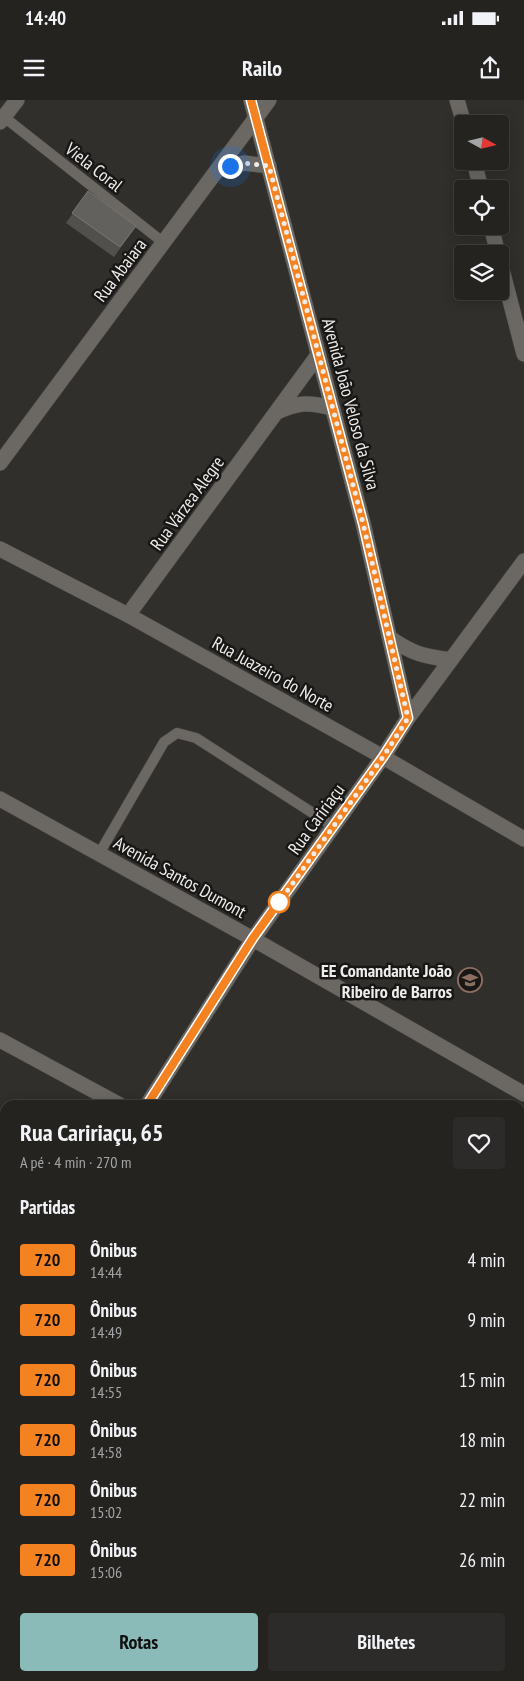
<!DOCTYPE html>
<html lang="pt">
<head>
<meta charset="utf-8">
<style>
	:root { --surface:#252320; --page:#2d2b29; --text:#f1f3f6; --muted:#a3a4a5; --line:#42403e; --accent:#8bbbb9 }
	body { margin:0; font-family:"PT Sans Narrow",sans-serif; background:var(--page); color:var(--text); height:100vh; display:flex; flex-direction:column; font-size:19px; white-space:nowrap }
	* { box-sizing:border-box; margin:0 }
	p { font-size:16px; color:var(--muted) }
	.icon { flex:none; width:28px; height:28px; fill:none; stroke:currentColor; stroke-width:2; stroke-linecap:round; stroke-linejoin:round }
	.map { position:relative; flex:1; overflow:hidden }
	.drawer { position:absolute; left:0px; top:1000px; width:525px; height:581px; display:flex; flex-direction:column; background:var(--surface); border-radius:15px 15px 0 0; box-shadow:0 2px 12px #0003,0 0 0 1px var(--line) }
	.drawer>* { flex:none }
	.badge { padding:0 10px; border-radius:4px; font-size:18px; line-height:32px }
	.needle { width:32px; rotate:98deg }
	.fabs { position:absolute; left:454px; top:15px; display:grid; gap:10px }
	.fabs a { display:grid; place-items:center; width:55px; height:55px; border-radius:5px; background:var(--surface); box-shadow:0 2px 12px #0003,0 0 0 1px var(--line); font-size:25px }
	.you { position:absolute; width:25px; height:25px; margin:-12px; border:4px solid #fff; border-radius:50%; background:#1a73e8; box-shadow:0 0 0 8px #1a73e833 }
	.map>.badge { position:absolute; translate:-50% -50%; box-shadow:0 0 0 2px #fff }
	h2 { padding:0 20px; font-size:19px; line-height:45px }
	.round { display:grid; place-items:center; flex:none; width:52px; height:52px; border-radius:5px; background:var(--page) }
	.headline { display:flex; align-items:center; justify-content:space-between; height:85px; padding:0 20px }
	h1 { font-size:24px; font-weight:700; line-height:38px }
	.cta { display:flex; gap:10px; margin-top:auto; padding:10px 20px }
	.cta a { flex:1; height:58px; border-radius:5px; background:var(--accent); color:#111; font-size:20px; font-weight:700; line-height:58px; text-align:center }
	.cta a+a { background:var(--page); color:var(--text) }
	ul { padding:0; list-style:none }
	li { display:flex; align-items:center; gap:15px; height:60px; padding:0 20px }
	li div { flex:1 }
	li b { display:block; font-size:19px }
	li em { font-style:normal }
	li .badge { min-width:55px; font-weight:700; text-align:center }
	.status { display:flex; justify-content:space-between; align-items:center; height:35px; padding:0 25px; background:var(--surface); direction:ltr }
	.status svg { height:14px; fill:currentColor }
	header { display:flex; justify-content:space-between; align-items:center; height:65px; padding:0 20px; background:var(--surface); font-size:22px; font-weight:700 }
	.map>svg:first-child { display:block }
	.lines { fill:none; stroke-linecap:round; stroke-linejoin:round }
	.service-casing { stroke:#4c4a47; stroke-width:11 }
	.minor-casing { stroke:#4c4a47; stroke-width:16 }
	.tertiary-casing { stroke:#4c4a47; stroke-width:16 }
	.secondary-casing { stroke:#4c4a47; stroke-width:16 }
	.service { stroke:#6b6864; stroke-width:10 }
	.minor { stroke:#6b6864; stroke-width:15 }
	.tertiary { stroke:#6b6864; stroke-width:15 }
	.secondary { stroke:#6b6864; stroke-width:15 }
	.wall { fill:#52504c }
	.shaded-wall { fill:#3e3c38 }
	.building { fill:#63615d; stroke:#797773 }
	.line-casing { stroke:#fff; stroke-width:11 }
	.line { stroke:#f58220; stroke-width:8 }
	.walk { stroke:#efedeb; stroke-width:5; stroke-dasharray:0 9 }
	.stop-dot { fill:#fff; stroke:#f58220; stroke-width:2.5 }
	.labels { text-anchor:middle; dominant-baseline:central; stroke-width:5; stroke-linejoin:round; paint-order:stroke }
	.street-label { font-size:18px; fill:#efedeb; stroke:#181715 }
	.poi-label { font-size:18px; font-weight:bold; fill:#efedeb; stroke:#181715; text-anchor:end }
</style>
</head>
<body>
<div class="status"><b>14:40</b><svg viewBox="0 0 49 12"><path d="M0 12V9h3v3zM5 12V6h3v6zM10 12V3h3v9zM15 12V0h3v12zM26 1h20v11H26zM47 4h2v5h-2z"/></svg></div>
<header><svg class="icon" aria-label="menu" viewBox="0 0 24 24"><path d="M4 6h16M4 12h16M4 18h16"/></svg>Railo<svg class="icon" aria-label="share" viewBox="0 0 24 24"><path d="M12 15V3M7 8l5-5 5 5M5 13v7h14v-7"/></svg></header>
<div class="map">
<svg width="524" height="1581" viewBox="0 0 524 1581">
	<rect width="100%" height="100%" fill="#312f2b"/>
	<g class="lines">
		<defs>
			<path id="service" d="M 4,17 L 164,143
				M 99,754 L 164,642 L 177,633 L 196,638 L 333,726"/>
			<path id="minor" d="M 0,22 L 17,0
				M 277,312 C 298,302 310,302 332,308
				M 0,363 L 269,0
				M 128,515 L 318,255
				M 0,1070 L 5,1067
				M 0,1178 L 5,1178
				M 520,1271 L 524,1272
				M 0,1568 L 5,1568
				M 247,1576 L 373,1581
				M 84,1581 L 84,1576"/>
			<path id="tertiary" d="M 251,0 L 363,423 L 408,618
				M 218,70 L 244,63 L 269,66
				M 0,449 L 128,515 L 383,657 L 524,739
				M 390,538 C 413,554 423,556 451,560
				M 147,1005 L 253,839 L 383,657 L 408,618 L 524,461"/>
			<path id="secondary" d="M 457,0 L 464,24
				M 474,61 L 481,89
				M 491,126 L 498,154
				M 500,162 L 524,254
				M 0,699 L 253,839 L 524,994
				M 0,940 L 120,1005
				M 520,1224 L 524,1226"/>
		</defs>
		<!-- service casing -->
		<use href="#service" class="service-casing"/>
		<!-- minor casing -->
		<use href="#minor" class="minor-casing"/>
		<!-- tertiary casing -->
		<use href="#tertiary" class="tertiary-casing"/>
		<!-- secondary casing -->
		<use href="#secondary" class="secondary-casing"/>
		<!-- service -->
		<use href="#service" class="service"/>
		<!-- minor -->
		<use href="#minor" class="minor"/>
		<!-- tertiary -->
		<use href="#tertiary" class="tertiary"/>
		<!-- secondary -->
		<use href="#secondary" class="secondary"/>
	</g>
	<!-- wall -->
	<path class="wall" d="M 88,91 L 136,126 L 114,157 L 66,123 Z"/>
	<!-- shaded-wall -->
	<path class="shaded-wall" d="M 520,1377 L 524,1378 L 524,1383 L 520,1389 Z"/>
	<!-- building -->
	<path class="building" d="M 88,91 L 136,126 L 120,147 L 72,113 Z
		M 520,1287 L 524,1288 L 524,1378 L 520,1377 Z"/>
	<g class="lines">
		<defs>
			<path id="line" d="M 147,1005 L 253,838 L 383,657 L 408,618 L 363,423 L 251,0"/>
		</defs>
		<!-- line casing -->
		<use href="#line" class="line-casing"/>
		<!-- line -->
		<use href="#line" class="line"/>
		<!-- walk -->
		<path class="walk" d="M 230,66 L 244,63 L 269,66 L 363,423 L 408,618 L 383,657 L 275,808 L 279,802"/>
	</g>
	<!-- icons -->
	<defs>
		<symbol id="school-ring" viewBox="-11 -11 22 22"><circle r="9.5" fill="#181715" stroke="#8d6e63" stroke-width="1.5"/><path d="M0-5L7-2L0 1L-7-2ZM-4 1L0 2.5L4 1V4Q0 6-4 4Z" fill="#8d6e63"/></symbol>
	</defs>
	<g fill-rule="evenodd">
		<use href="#school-ring" x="456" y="866" width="28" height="28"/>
	</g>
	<!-- markers -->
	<circle class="stop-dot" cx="279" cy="802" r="10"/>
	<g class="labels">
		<!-- street labels -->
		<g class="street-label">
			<text transform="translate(94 67) rotate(38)">Viela Coral</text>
			<text transform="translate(120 170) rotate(-53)">Rua Abaiara</text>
			<text transform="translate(351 304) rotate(75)">Avenida João Veloso da Silva</text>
			<text transform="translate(187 403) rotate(-54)">Rua Várzea Alegre</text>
			<text transform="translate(273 574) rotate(29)">Rua Juazeiro do Norte</text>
			<text transform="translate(316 719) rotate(-54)">Rua Caririaçu</text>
			<text transform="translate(180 777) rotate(29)">Avenida Santos Dumont</text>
		</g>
		<!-- poi labels -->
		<g class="poi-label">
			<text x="452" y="870">EE Comandante João<tspan x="452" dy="21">Ribeiro de Barros</tspan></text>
		</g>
	</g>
</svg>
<div class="fabs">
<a><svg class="needle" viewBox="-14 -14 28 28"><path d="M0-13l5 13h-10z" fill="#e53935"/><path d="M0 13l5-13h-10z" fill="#a3a4a5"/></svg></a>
<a><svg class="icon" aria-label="locate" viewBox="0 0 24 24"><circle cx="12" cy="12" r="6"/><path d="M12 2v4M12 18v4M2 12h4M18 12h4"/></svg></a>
<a><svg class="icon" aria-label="layers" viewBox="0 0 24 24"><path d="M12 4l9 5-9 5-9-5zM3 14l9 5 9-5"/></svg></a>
</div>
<div class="you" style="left:230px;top:66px"></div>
<section class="drawer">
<div class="headline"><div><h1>Rua Caririaçu, 65</h1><p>A pé · 4 min · 270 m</p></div><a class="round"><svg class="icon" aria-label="heart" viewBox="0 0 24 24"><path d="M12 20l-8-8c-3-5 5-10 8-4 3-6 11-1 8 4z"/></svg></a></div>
<h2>Partidas</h2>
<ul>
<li><span class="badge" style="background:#f58220;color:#111">720</span><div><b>Ônibus</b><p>14:44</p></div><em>4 min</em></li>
<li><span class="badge" style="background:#f58220;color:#111">720</span><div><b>Ônibus</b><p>14:49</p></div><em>9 min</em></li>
<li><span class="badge" style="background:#f58220;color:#111">720</span><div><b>Ônibus</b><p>14:55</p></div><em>15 min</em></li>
<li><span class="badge" style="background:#f58220;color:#111">720</span><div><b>Ônibus</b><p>14:58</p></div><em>18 min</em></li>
<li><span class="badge" style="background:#f58220;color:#111">720</span><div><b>Ônibus</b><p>15:02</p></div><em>22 min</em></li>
<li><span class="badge" style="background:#f58220;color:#111">720</span><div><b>Ônibus</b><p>15:06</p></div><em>26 min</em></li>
</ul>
<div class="cta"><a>Rotas</a><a>Bilhetes</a></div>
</section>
</div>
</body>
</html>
